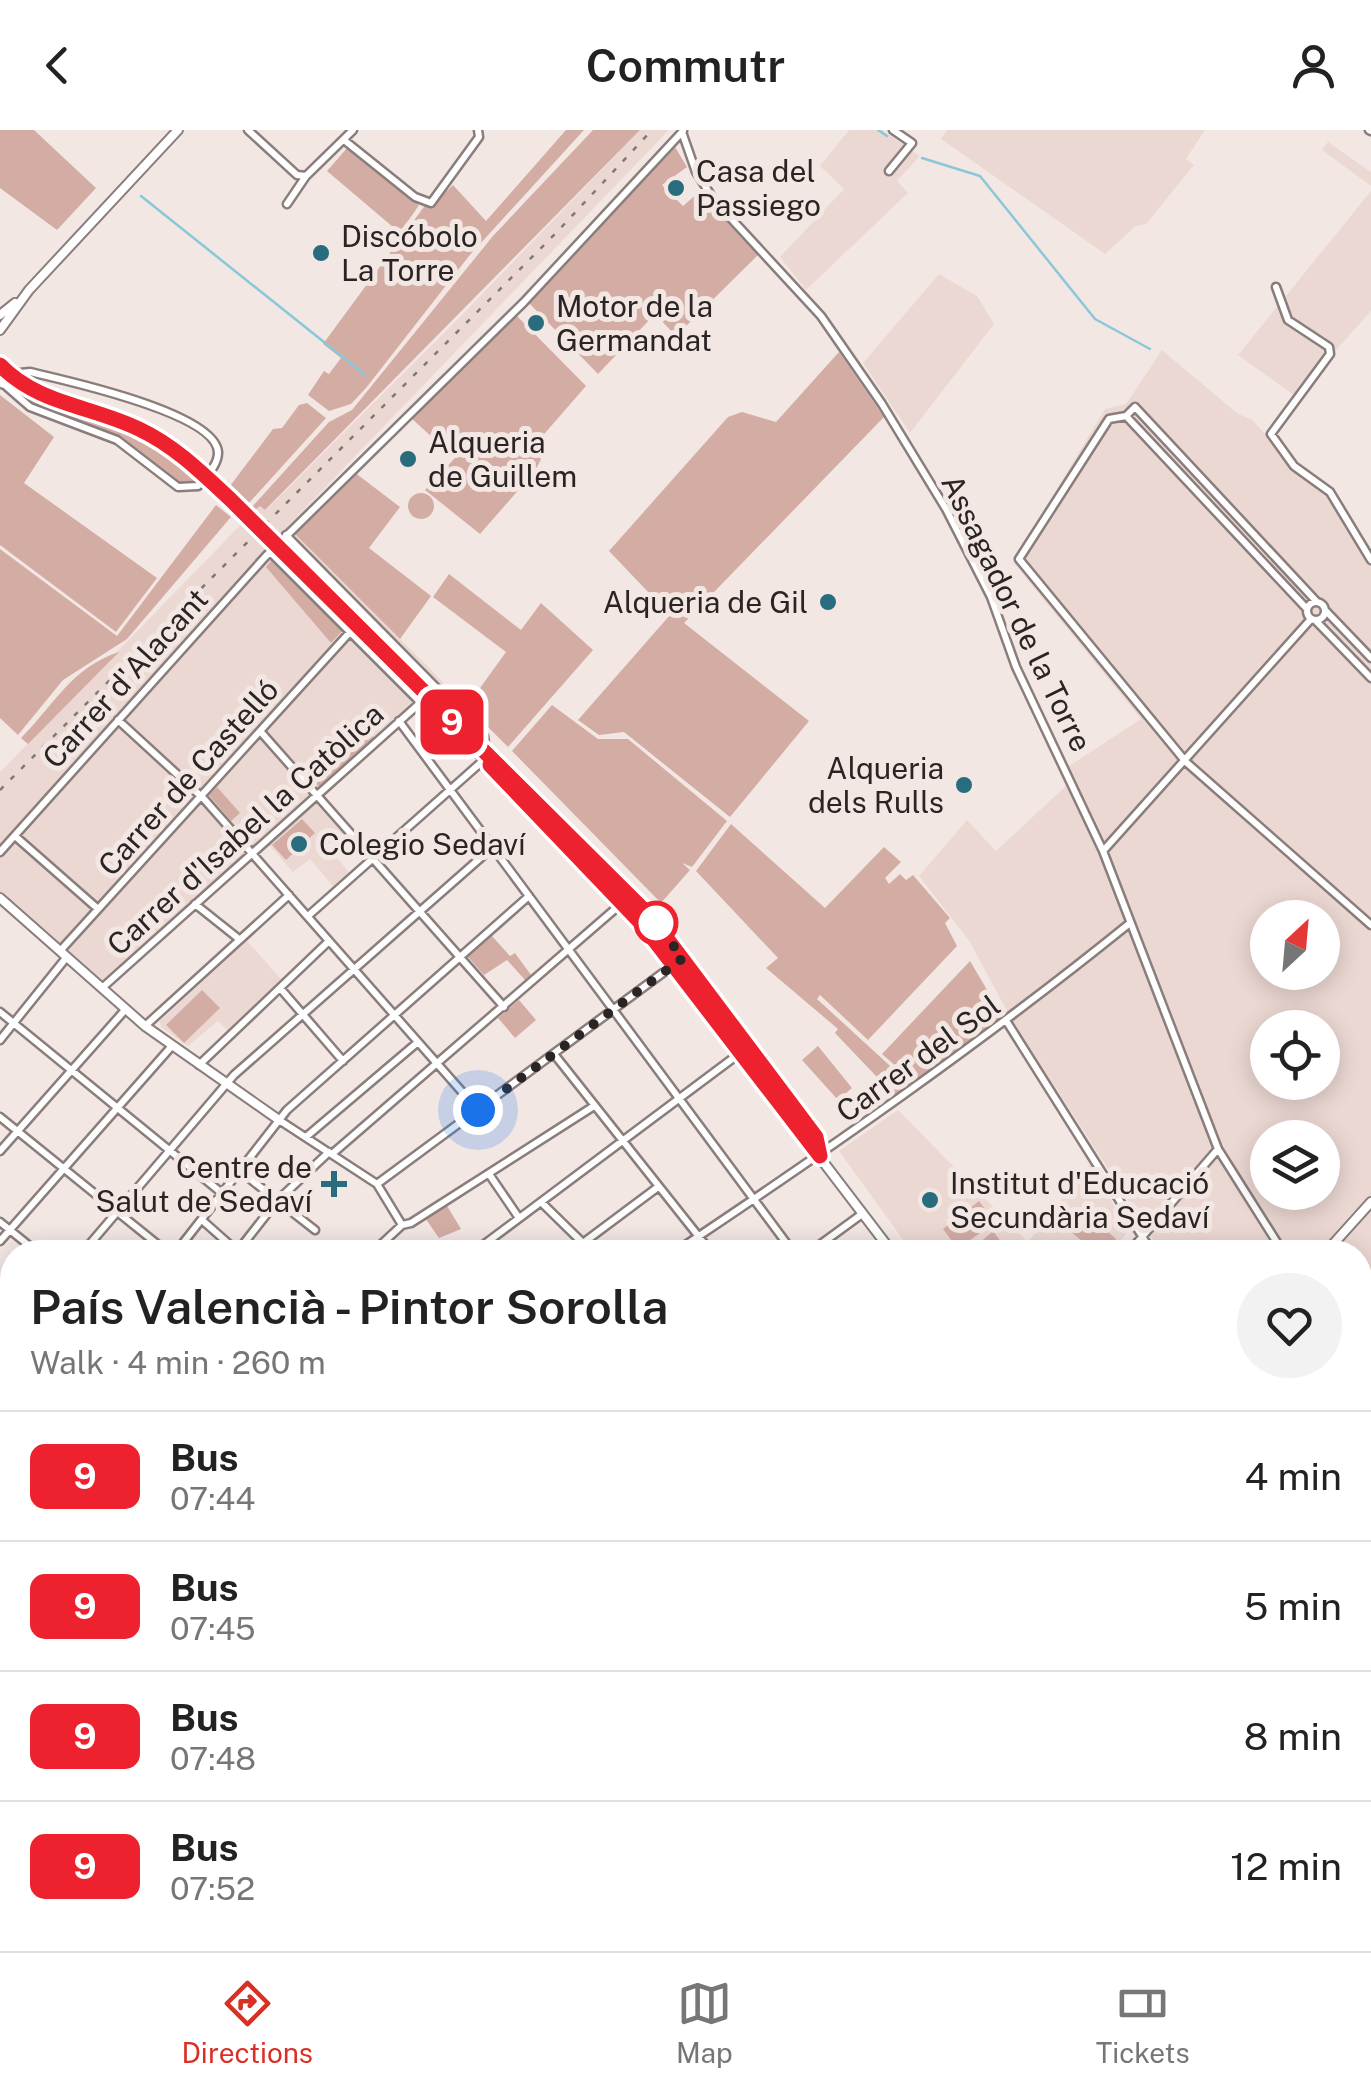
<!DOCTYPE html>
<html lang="en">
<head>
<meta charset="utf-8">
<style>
	:root { --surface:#fff; --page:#f2f2f2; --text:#222; --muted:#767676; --line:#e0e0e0; --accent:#d93025 }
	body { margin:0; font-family:"Public Sans",sans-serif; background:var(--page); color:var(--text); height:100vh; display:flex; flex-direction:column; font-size:38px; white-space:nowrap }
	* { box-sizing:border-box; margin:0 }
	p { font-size:32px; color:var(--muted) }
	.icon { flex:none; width:55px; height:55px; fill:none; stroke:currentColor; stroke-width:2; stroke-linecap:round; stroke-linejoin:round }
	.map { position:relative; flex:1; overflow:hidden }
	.sheet { position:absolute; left:0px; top:1110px; width:1372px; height:712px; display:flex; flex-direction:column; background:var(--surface); border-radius:40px 40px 0 0; box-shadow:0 5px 25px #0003 }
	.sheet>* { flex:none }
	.badge { padding:0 20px; border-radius:15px; font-size:35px; line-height:65px }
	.needle { width:65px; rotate:26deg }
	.buttons { position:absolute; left:1250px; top:770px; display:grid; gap:20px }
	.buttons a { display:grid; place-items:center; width:90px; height:90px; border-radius:50%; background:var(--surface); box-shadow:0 5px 25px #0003; font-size:50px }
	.you { position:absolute; width:50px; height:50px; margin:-25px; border:8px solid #fff; border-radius:50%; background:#1a73e8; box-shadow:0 0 0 15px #1a73e833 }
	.map>.badge { position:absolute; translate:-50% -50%; box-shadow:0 0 0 5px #fff }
	.round { display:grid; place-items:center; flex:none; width:105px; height:105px; border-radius:52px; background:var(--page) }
	.head { display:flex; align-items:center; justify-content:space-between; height:170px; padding:0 30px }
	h1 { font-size:48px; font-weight:600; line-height:75px }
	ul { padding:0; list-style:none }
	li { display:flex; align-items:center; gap:30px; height:130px; padding:0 30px; border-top:2px solid var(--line) }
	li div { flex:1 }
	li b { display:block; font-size:38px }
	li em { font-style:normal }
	li .badge { min-width:110px; font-weight:700; text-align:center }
	header { display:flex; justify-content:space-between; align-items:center; height:130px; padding:0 30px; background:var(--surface); font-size:45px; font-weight:600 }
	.dock { display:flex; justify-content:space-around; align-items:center; height:140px; border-top:2px solid var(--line); background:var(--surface); font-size:28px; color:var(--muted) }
	.dock a { display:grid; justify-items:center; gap:5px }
	.dock .active { color:var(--accent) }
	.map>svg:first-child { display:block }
	.built { fill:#ecd8d3; fill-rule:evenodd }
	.green { fill:#d3ada4 }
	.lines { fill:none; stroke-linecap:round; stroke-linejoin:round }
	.stream { stroke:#8ac7d9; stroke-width:2.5 }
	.minor-casing { stroke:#897e7c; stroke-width:11 }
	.tertiary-casing { stroke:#897e7c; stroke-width:12 }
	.secondary-casing { stroke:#897e7c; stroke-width:14 }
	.minor { stroke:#fff; stroke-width:6 }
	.tertiary { stroke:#fff; stroke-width:8 }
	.secondary { stroke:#fff; stroke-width:9 }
	.rail { stroke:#807876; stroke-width:2.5; stroke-dasharray:5 10; stroke-linecap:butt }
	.secondary-bridge-casing { stroke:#897e7c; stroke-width:14; stroke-linecap:butt }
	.secondary-bridge { stroke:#fff; stroke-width:9 }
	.line-casing { stroke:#fff; stroke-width:22 }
	.line { stroke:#ed222e; stroke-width:15 }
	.walk { stroke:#2a2524; stroke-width:10; stroke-dasharray:0 18 }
	.poi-dot { fill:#296c7d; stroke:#f3e7e4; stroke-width:4 }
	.stop-dot { fill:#fff; stroke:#ed222e; stroke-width:5 }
	.labels { text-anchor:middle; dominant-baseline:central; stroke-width:10; stroke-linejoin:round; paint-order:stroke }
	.poi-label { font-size:30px; fill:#2a2524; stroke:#f3e7e4; text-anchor:start }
	.street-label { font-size:30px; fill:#2a2524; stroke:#f3e7e4 }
</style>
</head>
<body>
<header><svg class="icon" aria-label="back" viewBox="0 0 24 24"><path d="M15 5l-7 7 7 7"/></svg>Commutr<svg class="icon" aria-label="person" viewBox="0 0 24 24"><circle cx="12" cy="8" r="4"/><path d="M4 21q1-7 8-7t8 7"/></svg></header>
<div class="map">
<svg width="1371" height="1821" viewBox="0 0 1371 1821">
	<rect width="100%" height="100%" fill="#f3e7e4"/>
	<!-- built -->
	<path class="built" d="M 640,0 L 669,0 L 288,396 L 444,553 L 101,859 L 0,768 L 0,642 L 260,375 L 266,380 L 462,185 Z
		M 849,0 L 882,0 L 920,26 L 897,51 L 908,63 L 806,160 L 780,127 L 844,59 L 820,36 Z
		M 947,0 L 1205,0 L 1186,29 L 1194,35 L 1146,94 L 1136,96 L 1105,124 L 941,9 Z
		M 1328,12 L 1371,42 L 1371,56 L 1322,20 Z
		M 1371,61 L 1371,181 L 1295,266 L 1238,225 Z
		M 939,144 L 977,166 L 994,194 L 910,303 L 863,233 Z
		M 1162,220 L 1237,283 L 1252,290 L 1296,336 L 1324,355 L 1371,430 L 1371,1761 L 1360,1753 L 1360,1122 L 1143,1122 L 1154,1111 L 1008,883 L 970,812 L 919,746 L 967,690 L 996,721 L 1068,654 L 1063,640 L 1141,589 L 1013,432 L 1105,279 L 1126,274 ZM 1268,788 L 1322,788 L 1322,842 L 1268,842 ZM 1268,898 L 1322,898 L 1322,952 L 1268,952 ZM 1268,1008 L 1322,1008 L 1322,1062 L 1268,1062 Z
		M 316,673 L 343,703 L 327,716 L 349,742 L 333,756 L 310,729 L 293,742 L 269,715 Z
		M 247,811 L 281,849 L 227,900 L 218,891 L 188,916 L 161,897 L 160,891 Z
		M 898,980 L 1025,1109 L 1004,1122 L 912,1122 L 839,1021 Z
		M 1090,1034 L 1129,1101 L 1110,1122 L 1020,1122 Z
		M 567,1810 L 839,1810 L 850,1821 L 560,1821 Z
		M 1094,1810 L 1213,1810 L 1212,1821 L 1080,1821 Z"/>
	<!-- green -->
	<path class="green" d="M 0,0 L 34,0 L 96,58 L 57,100 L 0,58 Z
		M 566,0 L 584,0 L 469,126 L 366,258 L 351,274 L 329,281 L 308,265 L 324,241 L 329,244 L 341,228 L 323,214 L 426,74 L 433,74 L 453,55 L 486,91 Z
		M 593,0 L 640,0 L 265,380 L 260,376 L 255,380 L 252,377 L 329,292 L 352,280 L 493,106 Z
		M 675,17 L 687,37 L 662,55 L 683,76 L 699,62 L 758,125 L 676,206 L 655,184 L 598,244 L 528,172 Z
		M 347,18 L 419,75 L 400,103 L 327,41 Z
		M 516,185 L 586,256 L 532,318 L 541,329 L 535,341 L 480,404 L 425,360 L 455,328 L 411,288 Z
		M 839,222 L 884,287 L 684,493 L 809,591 L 730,687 L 624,602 L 599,605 L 578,590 L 670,485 L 609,421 L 728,287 L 742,282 L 776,292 Z
		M 14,262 L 139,305 L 199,348 L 186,355 L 177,351 L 122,309 L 33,276 Z
		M 0,265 L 54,307 L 24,353 L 157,448 L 116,502 L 0,415 Z
		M 307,273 L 326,288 L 248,374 L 230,356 L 273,299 L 282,298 L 299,275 Z
		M 354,342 L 400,377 L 369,418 L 431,466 L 400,509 L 294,403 Z
		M408 376a13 13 0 1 1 26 0a13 13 0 1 1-26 0Z
		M 216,375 L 231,387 L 127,509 L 63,550 L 18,605 L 0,588 L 0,419 L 117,506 Z
		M 271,431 L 342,501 L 331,513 L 266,437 Z
		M 449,444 L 521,500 L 541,473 L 593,520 L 508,617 L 467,576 L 506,522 L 433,467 Z
		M 119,522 L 28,614 L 21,608 C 54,575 72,537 119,522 Z
		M 552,575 L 598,609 L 628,609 L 727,691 L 692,737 L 682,733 L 690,740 L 661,773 L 512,621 Z
		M 359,590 L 374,608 L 319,657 L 303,639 Z
		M 217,657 L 240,683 L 231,691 L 209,665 Z
		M 302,689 L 315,703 L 286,730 L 272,715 Z
		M 731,694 L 825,778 L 884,717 L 901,732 L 885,748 L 889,754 L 900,744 L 906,750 L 913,745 L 950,788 L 945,793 L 957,816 L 868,910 L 820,865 L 817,869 L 912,956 L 896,967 L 835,903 L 838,899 L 766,838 L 778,828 L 696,741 Z
		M 492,806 L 510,826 L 515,823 L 531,845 L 525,850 L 507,830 L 484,845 L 468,827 Z
		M 970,831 L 1003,887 L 915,953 L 882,924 Z
		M 202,860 L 220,878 L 184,913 L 166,895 Z
		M 519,870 L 536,890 L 515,908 L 498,888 Z
		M 818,916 L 852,958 L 838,970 L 802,930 Z
		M 979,1071 L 995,1092 L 958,1119 L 943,1099 Z
		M 446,1074 L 461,1099 L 439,1108 L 425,1088 Z
		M 1083,1079 L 1116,1109 L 1105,1122 L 1094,1122 L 1066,1097 Z
		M 993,1101 L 1004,1116 L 995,1122 L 969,1122 Z
		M 839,1810 L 1058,1810 L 1045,1821 L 850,1821 Z"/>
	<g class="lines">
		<!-- stream -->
		<path class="stream" d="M 878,0 L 887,6
			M 922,28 L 980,46 L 1095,189 L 1150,219
			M 141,66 L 364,244"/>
		<defs>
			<path id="minor" d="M 248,0 L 297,45 L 306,46 L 353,0
				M 1369,0 L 1371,1
				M 682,2 L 696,42 L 714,70 L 821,186 L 882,274 L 946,379 L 991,467 L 1016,537 L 1103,721 L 1218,1019 L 1283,1122
				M 344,10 L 415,67 L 431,73 L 479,7 L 478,0
				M 889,41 L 912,13 L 893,0
				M 287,74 L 306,46
				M 1276,157 L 1288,190 L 1329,217 L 1330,224 L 1271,304 L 1294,336 L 1330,362 L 1371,430
				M 7,257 L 30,277 L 117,310 L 178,357 L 198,356 C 206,347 218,335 218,323 C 218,283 63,250 30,242 L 11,244
				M 1126,286 L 1109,289 L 1019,429 L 1186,632 L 1371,795
				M 286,405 L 484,606 L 487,627
				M 270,422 L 467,619 L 485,627
				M1307 481a9 9 0 1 1 18 0a9 9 0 1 1-18 0Z
				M 1307,479 L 1126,286 L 1135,277 L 1317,472
				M 1325,480 L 1371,528
				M 1316,491 L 1371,548
				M 118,590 L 204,669 L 478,980
				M 399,591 L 793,1122
				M 260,601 L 504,877
				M 15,706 L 98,779
				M 1103,721 L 1311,489
				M 0,722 L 266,426 L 524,172 L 683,1
				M 195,774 L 239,809
				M 308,786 L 486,628
				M 60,821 L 350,502
				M 102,858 L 420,573
				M 280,858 L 343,931
				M 0,882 L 223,1064
				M 1007,892 L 1152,1122
				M 145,896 L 289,765
				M 0,910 L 66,828
				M 554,924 L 711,1122
				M 199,935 L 329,811
				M 0,987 L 167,1122
				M 279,990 L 377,1054 L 402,1095
				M 306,1007 L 418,912
				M 0,1021 L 125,880
				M 332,1024 L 622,773
				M 240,1041 L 315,1100
				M 489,1044 L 519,1088
				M 377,1054 L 683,828
				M 541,1072 L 592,1122
				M 202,1090 L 238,1122
				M 0,1092 L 37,1122
				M 402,1095 L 411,1093 L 594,976
				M 0,1111 L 171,917
				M 583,1113 L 658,1057
				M 83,1122 L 234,945 L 494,716
				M 176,1122 L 287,980 L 529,766
				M 237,1122 L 277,1071 L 329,1022
				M 373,1122 L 402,1095
				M 474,1122 L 740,923
				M 675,1122 C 831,1018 984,911 1130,793
				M 810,1122 L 862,1084
				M 1129,1122 L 1218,1019
				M 0,1193 L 12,1199
				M 0,1233 L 12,1220
				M 1360,1271 L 1371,1263
				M 0,1324 L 12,1311
				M 0,1342 L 12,1351
				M 1360,1424 L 1371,1439
				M 0,1460 L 12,1446
				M 0,1468 L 12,1474
				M 0,1528 L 12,1539
				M 1360,1584 L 1371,1575
				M 0,1614 L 12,1627
				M 0,1669 L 12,1652
				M 0,1697 L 12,1711
				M 0,1772 L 12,1760
				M 0,1790 L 12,1805
				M 17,1810 L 26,1821
				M 104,1810 L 113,1819
				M 473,1810 L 489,1821
				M 593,1810 L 604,1821
				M 1160,1810 L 1168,1821
				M 387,1821 L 394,1810
				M 460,1821 L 466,1810
				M 517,1821 L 526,1810
				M 1068,1821 L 1082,1810"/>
			<path id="tertiary" d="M 0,185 L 15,173
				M 0,200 L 29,160 L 178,0
				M 487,627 L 495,642 L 641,793 L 892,1122
				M 487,627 L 504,636 L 650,786 L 816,1007 L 820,1026
				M 0,768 L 145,896 L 279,990
				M 1326,1122 L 1371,1072
				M 1360,1236 L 1371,1252
				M 1360,1766 L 1371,1775
				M 795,1810 L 800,1821
				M 1338,1810 L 1346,1821
				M 1356,1810 L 1364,1821
				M 111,1821 L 118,1810
				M 816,1821 L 820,1810
				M 1221,1821 L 1222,1810
				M 1231,1821 L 1233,1810"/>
			<path id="secondary" d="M 0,235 L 25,256
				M 0,252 L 120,291 L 191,333
				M 326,466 L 487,627"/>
		</defs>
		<!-- minor casing -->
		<use href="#minor" class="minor-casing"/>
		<!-- tertiary casing -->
		<use href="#tertiary" class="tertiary-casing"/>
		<!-- secondary casing -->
		<use href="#secondary" class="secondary-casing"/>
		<!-- minor -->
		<use href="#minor" class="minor"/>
		<!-- tertiary -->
		<use href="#tertiary" class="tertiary"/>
		<!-- secondary -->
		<use href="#secondary" class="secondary"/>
		<!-- rail -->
		<path class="rail" d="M 0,660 L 556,103 L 652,0"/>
		<defs>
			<path id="secondary-bridge" d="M 191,333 L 326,466"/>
		</defs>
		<!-- secondary-bridge casing -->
		<use href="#secondary-bridge" class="secondary-bridge-casing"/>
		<!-- secondary-bridge -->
		<use href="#secondary-bridge" class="secondary-bridge"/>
	</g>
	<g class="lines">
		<defs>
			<path id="line" d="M 0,235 C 37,274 92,276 139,299 C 175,316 202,343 231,370 L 650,786 L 816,1007 L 820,1026 L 641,793 L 490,635"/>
		</defs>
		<!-- line casing -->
		<use href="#line" class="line-casing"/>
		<!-- line -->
		<use href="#line" class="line"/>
		<!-- walk -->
		<path class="walk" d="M 478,980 L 683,828 L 650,786 L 656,793"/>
	</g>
	<!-- markers -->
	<g class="poi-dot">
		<circle cx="676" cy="58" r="10"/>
		<circle cx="321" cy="123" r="10"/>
		<circle cx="536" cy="193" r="10"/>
		<circle cx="408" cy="329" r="10"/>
		<circle cx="828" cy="472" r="10"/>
		<circle cx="964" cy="655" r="10"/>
		<circle cx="299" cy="714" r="10"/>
		<path d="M329 1039h10v10h10v10h-10v10h-10v-10h-10v-10h10z"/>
		<circle cx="930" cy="1070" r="10"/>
	</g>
	<circle class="stop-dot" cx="656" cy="793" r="20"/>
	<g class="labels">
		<!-- poi labels -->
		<g class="poi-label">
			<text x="696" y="41">Casa del<tspan x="696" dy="34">Passiego</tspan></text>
			<text x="341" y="106">Discóbolo<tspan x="341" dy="34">La Torre</tspan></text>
			<text x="556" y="176">Motor de la<tspan x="556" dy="34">Germandat</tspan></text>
			<text x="428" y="312">Alqueria<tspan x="428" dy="34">de Guillem</tspan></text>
			<text x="808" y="472" text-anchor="end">Alqueria de Gil</text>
			<text x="944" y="638" text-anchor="end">Alqueria<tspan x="944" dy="34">dels Rulls</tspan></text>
			<text x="319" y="714">Colegio Sedaví</text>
			<text x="312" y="1037" text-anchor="end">Centre de<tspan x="312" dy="34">Salut de Sedaví</tspan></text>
			<text x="950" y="1053">Institut d'Educació<tspan x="950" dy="34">Secundària Sedaví</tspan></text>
		</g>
		<!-- street labels -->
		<g class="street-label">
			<text transform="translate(1017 483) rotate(64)">Assagador de la Torre</text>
			<text transform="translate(125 548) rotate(-48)">Carrer d'Alacant</text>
			<text transform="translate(188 647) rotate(-48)">Carrer de Castelló</text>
			<text transform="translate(245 699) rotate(-42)">Carrer d'Isabel la Catòlica</text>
			<text transform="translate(918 928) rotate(-36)">Carrer del Sol</text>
		</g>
	</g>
</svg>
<div class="buttons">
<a><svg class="needle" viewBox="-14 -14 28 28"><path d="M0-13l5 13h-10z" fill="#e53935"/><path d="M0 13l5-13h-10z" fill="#767676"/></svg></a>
<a><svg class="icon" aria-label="locate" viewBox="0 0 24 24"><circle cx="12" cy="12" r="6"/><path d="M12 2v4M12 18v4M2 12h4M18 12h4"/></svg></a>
<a><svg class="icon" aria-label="layers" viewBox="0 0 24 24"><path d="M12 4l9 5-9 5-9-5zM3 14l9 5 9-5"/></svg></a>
</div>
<div class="you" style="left:478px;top:980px"></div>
<b class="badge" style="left:452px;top:592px;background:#ed222e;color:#fff">9</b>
<section class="sheet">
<div class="head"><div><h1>País Valencià - Pintor Sorolla</h1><p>Walk · 4 min · 260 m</p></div><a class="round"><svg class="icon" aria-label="heart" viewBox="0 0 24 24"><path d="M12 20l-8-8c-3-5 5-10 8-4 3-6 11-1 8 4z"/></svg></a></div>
<ul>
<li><span class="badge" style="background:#ed222e;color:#fff">9</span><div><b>Bus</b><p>07:44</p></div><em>4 min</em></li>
<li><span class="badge" style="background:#ed222e;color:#fff">9</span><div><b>Bus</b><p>07:45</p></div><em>5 min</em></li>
<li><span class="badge" style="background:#ed222e;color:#fff">9</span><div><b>Bus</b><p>07:48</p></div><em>8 min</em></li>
<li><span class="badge" style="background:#ed222e;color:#fff">9</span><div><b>Bus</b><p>07:52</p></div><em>12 min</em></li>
</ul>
</section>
</div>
<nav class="dock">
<a class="active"><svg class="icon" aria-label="directions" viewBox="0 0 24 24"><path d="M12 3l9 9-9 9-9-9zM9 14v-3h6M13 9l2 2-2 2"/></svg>Directions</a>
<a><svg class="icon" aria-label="map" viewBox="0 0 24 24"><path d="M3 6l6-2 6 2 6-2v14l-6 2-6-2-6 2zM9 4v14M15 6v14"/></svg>Map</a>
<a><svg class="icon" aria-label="tickets" viewBox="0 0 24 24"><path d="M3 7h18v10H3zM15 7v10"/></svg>Tickets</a>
</nav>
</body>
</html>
